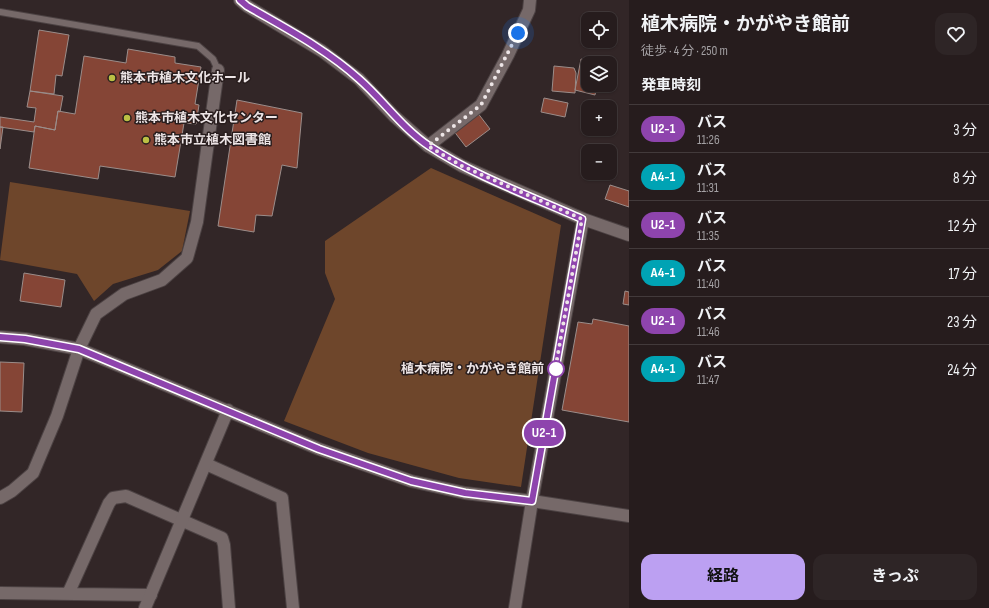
<!DOCTYPE html>
<html lang="ja">
<head>
<meta charset="utf-8">
<style>
	:root { --surface:#261c1d; --page:#2e2526; --text:#f1f3f6; --muted:#a4a1a4; --line:#423a3b; --accent:#bca0f2 }
	body { margin:0; font-family:"Sofia Sans Condensed","Noto Sans JP",sans-serif; background:var(--page); color:var(--text); height:100vh; display:flex; flex-direction:column; font-size:15px; white-space:nowrap }
	* { box-sizing:border-box; margin:0 }
	p { font-size:13px; color:var(--muted) }
	.icon { flex:none; width:22px; height:22px; fill:none; stroke:currentColor; stroke-width:2; stroke-linecap:round; stroke-linejoin:round }
	.map { position:relative; flex:1; overflow:hidden }
	.sheet { display:flex; flex-direction:column; background:var(--surface); width:360px }
	.sheet>* { flex:none }
	.badge { padding:0 8px; border-radius:13px; font-size:14px; line-height:26px }
	.tools { position:absolute; left:581px; top:12px; display:grid; gap:8px }
	.tools a { display:grid; place-items:center; width:36px; height:36px; border-radius:8px; background:var(--surface); box-shadow:0 1px 3px #0004,0 0 0 1px var(--line); font-size:20px }
	.you { position:absolute; width:20px; height:20px; margin:-10px; border:3px solid #fff; border-radius:50%; background:#1a73e8; box-shadow:0 0 0 6px #1a73e833 }
	.map>.badge { position:absolute; translate:-50% -50%; box-shadow:0 0 0 2px #fff }
	h2 { padding:0 12px; font-size:15px; line-height:36px }
	.round { display:grid; place-items:center; flex:none; width:42px; height:42px; border-radius:12px; background:var(--page) }
	.head { display:flex; align-items:center; justify-content:space-between; height:68px; padding:0 12px }
	h1 { font-size:19px; font-weight:700; line-height:30px }
	.cta { display:flex; gap:8px; margin-top:auto; padding:8px 12px }
	.cta a { flex:1; height:46px; border-radius:12px; background:var(--accent); color:#111; font-size:16px; font-weight:700; line-height:46px; text-align:center }
	.cta a+a { background:var(--page); color:var(--text) }
	ul { padding:0; list-style:none }
	li { display:flex; align-items:center; gap:12px; height:48px; padding:0 12px; border-top:1px solid var(--line) }
	li div { flex:1 }
	li b { display:block; font-size:15px }
	li em { font-style:normal }
	li .badge { min-width:44px; font-weight:700; text-align:center }
	main { display:flex; flex:1; min-height:0 }
	.map>svg:first-child { display:block }
	.green { fill:#6e462b }
	.building { fill:#854536; stroke:#9b8d8a }
	.lines { fill:none; stroke-linecap:round; stroke-linejoin:round }
	.service-casing { stroke:#4c4243; stroke-width:8 }
	.minor-casing { stroke:#4c4243; stroke-width:14 }
	.tertiary-casing { stroke:#4c4243; stroke-width:14 }
	.service { stroke:#766969; stroke-width:6 }
	.minor { stroke:#766969; stroke-width:12 }
	.tertiary { stroke:#766969; stroke-width:12 }
	.line-casing { stroke:#fff; stroke-width:9 }
	.line { stroke:#8e44ad; stroke-width:6 }
	.walk { stroke:#ede5e6; stroke-width:4; stroke-dasharray:0 7.2 }
	.poi-dot { fill:#bbc044; stroke:#281d1d; stroke-width:1.5 }
	.stop-dot { fill:#fff; stroke:#8e44ad; stroke-width:2 }
	.labels { text-anchor:middle; dominant-baseline:central; stroke-width:3; stroke-linejoin:round; paint-order:stroke }
	.poi-label { font-size:13px; font-weight:bold; fill:#ede5e6; stroke:#281d1d; text-anchor:start }
	.stop-label { font-size:13px; font-weight:bold; fill:#ede5e6; stroke:#281d1d; text-anchor:end }
</style>
</head>
<body>
<main>
<div class="map">
<svg width="629" height="608" viewBox="0 0 629 608">
	<rect width="100%" height="100%" fill="#322627"/>
	<!-- green -->
	<path class="green" d="M 431,168 L 561,225 L 521,487 L 459,478 L 368,453 L 284,421 L 335,299 L 325,273 L 325,241 Z
		M 10,182 L 190,211 L 182,251 L 158,270 L 113,284 L 94,301 L 77,274 L 0,260 Z"/>
	<!-- building -->
	<path class="building" d="M 39,30 L 69,35 L 62,76 L 56,75 L 54,94 L 30,91 Z
		M 128,49 L 175,57 L 175,63 L 201,67 L 195,104 L 199,105 L 196,124 L 184,123 L 175,177 L 100,166 L 98,179 L 29,168 L 35,126 L 55,130 L 58,111 L 75,114 L 84,56 L 126,63 Z
		M 581,59 L 600,63 L 588,63 L 588,85 L 597,85 L 595,95 L 575,90 Z
		M 554,66 L 574,68 L 576,73 L 575,93 L 552,91 Z
		M 30,91 L 63,96 L 60,112 L 58,111 L 55,130 L 35,126 L 34,132 L 0,127 L 0,117 L 34,122 L 36,108 L 27,107 Z
		M 544,98 L 568,103 L 565,117 L 541,112 Z
		M 237,100 L 302,113 L 297,168 L 282,165 L 272,216 L 256,215 L 254,232 L 218,226 Z
		M 477,112 L 490,129 L 466,147 L 453,130 Z
		M 0,127 L 3,127 L 0,149 Z
		M 610,185 L 629,191 L 629,207 L 605,199 Z
		M 24,273 L 65,280 L 61,307 L 20,301 Z
		M 625,291 L 629,292 L 629,305 L 623,304 Z
		M 593,319 L 629,326 L 629,422 L 562,410 L 578,322 L 592,324 Z
		M 0,362 L 24,363 L 22,412 L 0,411 Z"/>
	<g class="lines">
		<defs>
			<path id="service" d="M 0,12 L 198,46 L 213,59 L 218,70"/>
			<path id="minor" d="M 428,146 L 481,105 L 508,55 L 529,10 L 530,0
				M 206,464 L 282,498 L 293,608
				M 0,498 L 12,491 L 33,473 L 57,416 L 79,349 L 96,314 L 124,294 L 162,280 L 187,258 L 197,222 L 218,70
				M 0,593 L 151,595
				M 68,594 L 109,503 L 113,498 L 126,496 L 222,538 L 224,545 L 229,608
				M 515,608 L 532,501"/>
			<path id="tertiary" d="M 240,0 L 247,6 L 322,51 L 359,79 L 394,116 L 428,146 L 462,166 L 583,219 L 629,235
				M 0,337 L 25,339 L 79,349 L 319,449 L 411,481 L 465,493 L 532,501 L 629,516
				M 532,501 L 583,219
				M 145,608 L 228,410"/>
		</defs>
		<!-- service casing -->
		<use href="#service" class="service-casing"/>
		<!-- minor casing -->
		<use href="#minor" class="minor-casing"/>
		<!-- tertiary casing -->
		<use href="#tertiary" class="tertiary-casing"/>
		<!-- service -->
		<use href="#service" class="service"/>
		<!-- minor -->
		<use href="#minor" class="minor"/>
		<!-- tertiary -->
		<use href="#tertiary" class="tertiary"/>
	</g>
	<g class="lines">
		<defs>
			<path id="line" d="M 0,337 L 25,339 L 79,349 L 319,449 L 411,481 L 465,493 L 532,501 L 582,219 C 533,197 474,176 429,146 C 402,128 383,100 359,79 C 326,49 285,28 247,6 L 240,0"/>
		</defs>
		<!-- line casing -->
		<use href="#line" class="line-casing"/>
		<!-- line -->
		<use href="#line" class="line"/>
		<!-- walk -->
		<path class="walk" d="M 518,33 L 481,105 L 428,146 L 462,166 L 582,219 L 554,376 L 556,369"/>
	</g>
	<!-- markers -->
	<g class="poi-dot">
		<circle cx="112" cy="78" r="4"/>
		<circle cx="127" cy="118" r="4"/>
		<circle cx="146" cy="140" r="4"/>
	</g>
	<circle class="stop-dot" cx="556" cy="369" r="8"/>
	<g class="labels">
		<!-- poi labels -->
		<g class="poi-label">
			<text x="120" y="78">熊本市植木文化ホール</text>
			<text x="135" y="118">熊本市植木文化センター</text>
			<text x="154" y="140">熊本市立植木図書館</text>
		</g>
		<!-- stop labels -->
		<g class="stop-label">
			<text x="544" y="369">植木病院・かがやき館前</text>
		</g>
	</g>
</svg>
<div class="tools">
<a><svg class="icon" aria-label="locate" viewBox="0 0 24 24"><circle cx="12" cy="12" r="6"/><path d="M12 2v4M12 18v4M2 12h4M18 12h4"/></svg></a>
<a><svg class="icon" aria-label="layers" viewBox="0 0 24 24"><path d="M12 4l9 5-9 5-9-5zM3 14l9 5 9-5"/></svg></a>
<a>+</a>
<a>−</a>
</div>
<div class="you" style="left:518px;top:33px"></div>
<b class="badge" style="left:544px;top:433px;background:#8e44ad;color:#fff">U2-1</b>
</div>
<section class="sheet">
<div class="head"><div><h1>植木病院・かがやき館前</h1><p>徒歩 · 4 分 · 250 m</p></div><a class="round"><svg class="icon" aria-label="heart" viewBox="0 0 24 24"><path d="M12 20l-8-8c-3-5 5-10 8-4 3-6 11-1 8 4z"/></svg></a></div>
<h2>発車時刻</h2>
<ul>
<li><span class="badge" style="background:#8e44ad;color:#fff">U2-1</span><div><b>バス</b><p>11:26</p></div><em>3 分</em></li>
<li><span class="badge" style="background:#00a3b4;color:#fff">A4-1</span><div><b>バス</b><p>11:31</p></div><em>8 分</em></li>
<li><span class="badge" style="background:#8e44ad;color:#fff">U2-1</span><div><b>バス</b><p>11:35</p></div><em>12 分</em></li>
<li><span class="badge" style="background:#00a3b4;color:#fff">A4-1</span><div><b>バス</b><p>11:40</p></div><em>17 分</em></li>
<li><span class="badge" style="background:#8e44ad;color:#fff">U2-1</span><div><b>バス</b><p>11:46</p></div><em>23 分</em></li>
<li><span class="badge" style="background:#00a3b4;color:#fff">A4-1</span><div><b>バス</b><p>11:47</p></div><em>24 分</em></li>
</ul>
<div class="cta"><a>経路</a><a>きっぷ</a></div>
</section>
</main>
</body>
</html>
